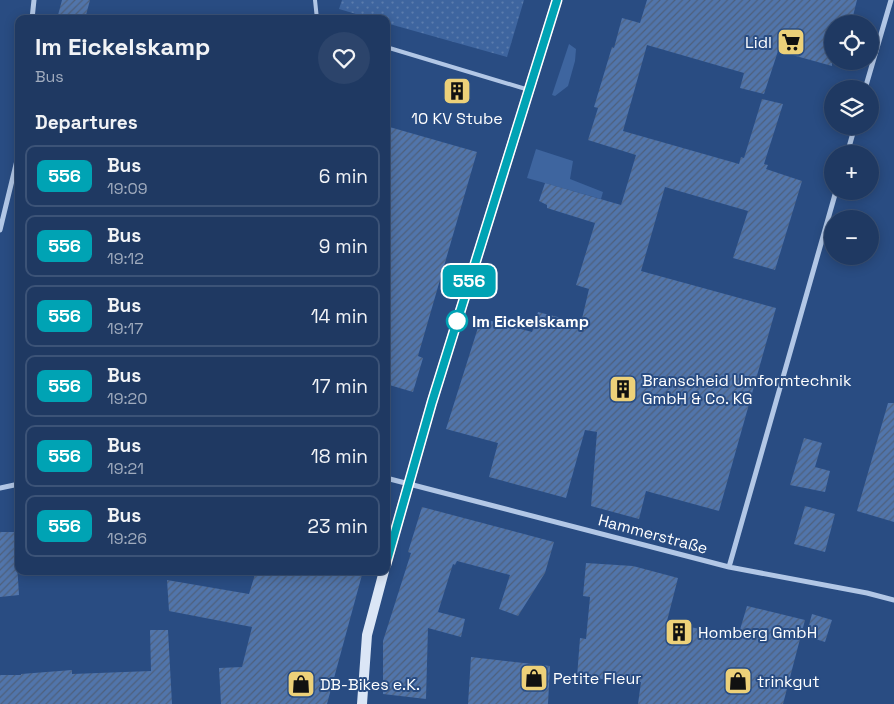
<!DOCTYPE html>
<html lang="en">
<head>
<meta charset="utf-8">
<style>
	:root { --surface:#1f3962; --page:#2c446b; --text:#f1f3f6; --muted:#a1acbe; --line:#3c5377 }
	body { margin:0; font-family:"Space Grotesk",sans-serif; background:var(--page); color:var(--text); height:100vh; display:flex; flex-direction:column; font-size:19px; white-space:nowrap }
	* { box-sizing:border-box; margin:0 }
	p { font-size:16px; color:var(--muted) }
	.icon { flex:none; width:28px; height:28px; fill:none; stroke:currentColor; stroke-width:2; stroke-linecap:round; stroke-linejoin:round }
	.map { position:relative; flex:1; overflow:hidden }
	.side { position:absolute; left:15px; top:15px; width:375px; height:560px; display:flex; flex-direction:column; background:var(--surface); border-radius:10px; box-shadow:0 2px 12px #0003,0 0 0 1px var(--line) }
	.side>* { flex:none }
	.badge { padding:0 10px; border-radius:8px; font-size:18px; line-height:32px }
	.tools { position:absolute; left:824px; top:15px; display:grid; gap:10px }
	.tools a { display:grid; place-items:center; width:55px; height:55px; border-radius:50%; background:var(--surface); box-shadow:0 2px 12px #0003,0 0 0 1px var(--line); font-size:25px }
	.map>.badge { position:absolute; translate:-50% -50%; box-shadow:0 0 0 2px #fff }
	h2 { padding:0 20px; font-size:19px; line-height:45px }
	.round { display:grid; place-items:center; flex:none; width:52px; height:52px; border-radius:26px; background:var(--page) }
	.overview { display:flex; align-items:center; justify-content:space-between; height:85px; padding:0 20px }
	h1 { font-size:24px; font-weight:600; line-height:38px }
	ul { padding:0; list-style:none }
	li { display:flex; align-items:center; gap:15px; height:62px; margin:0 10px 8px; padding:0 10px; border:2px solid var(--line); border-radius:10px }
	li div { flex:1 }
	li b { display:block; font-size:19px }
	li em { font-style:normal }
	li .badge { min-width:55px; font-weight:700; text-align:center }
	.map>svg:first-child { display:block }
	.grass { fill:#3e659f }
	.park { fill:url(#park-dots) }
	.building { fill:url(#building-hatch) }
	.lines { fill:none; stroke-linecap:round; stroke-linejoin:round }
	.service { stroke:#b2c7e6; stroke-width:4 }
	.minor { stroke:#b2c7e6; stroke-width:5 }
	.secondary { stroke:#dbe6f6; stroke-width:10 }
	.line-casing { stroke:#fff; stroke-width:11 }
	.line { stroke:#00a3b4; stroke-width:8 }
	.stop-dot { fill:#fff; stroke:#00a3b4; stroke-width:2.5 }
	.labels { text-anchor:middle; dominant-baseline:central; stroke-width:4; stroke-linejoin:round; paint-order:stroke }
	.poi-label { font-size:16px; fill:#fff; stroke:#294c82; text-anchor:start }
	.stop-label { font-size:16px; font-weight:bold; fill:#fff; stroke:#294c82; text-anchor:start }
	.street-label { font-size:16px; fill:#fff; stroke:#294c82 }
</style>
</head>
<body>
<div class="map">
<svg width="894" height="704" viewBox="0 0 894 704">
	<defs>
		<pattern id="park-dots" width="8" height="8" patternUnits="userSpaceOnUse" patternTransform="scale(1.25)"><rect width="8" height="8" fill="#3e659f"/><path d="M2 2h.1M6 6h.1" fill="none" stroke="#5b7cad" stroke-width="1.8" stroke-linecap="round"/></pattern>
		<pattern id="building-hatch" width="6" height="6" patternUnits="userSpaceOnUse" patternTransform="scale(1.25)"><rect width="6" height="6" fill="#5175ab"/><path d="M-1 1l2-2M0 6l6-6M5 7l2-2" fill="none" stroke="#4e607c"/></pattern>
	</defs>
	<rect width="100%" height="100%" fill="#294c82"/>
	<!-- grass -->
	<path class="grass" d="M 569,44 L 576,49 L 575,61 L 568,86 L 555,96 L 552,95 Z
		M 536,149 L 573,161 L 570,179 L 603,192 L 601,199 L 527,178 Z"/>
	<!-- park -->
	<path class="park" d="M 342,0 L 524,0 L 507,57 L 386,23 L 386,19 L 373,19 L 339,9 Z"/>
	<!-- building -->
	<path class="building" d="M 62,0 L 90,0 L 85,19 L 57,19 Z
		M 647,0 L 857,0 L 851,24 L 832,24 L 832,66 L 778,51 L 764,94 L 740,88 L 744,73 L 647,45 L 623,131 L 739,164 L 741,157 L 744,158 L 762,99 L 783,104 L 764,164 L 768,165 L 766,169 L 802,181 L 775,270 L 733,258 L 748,211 L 665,187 L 641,271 L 776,308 L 719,511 L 646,491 L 639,519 L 591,506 L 597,432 L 585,430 L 566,498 L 489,477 L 498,443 L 446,429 L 481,318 L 532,332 L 538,312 L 581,323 L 589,289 L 576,285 L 595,223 L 547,208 L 547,205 L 539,201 L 545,183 L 621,205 L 636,155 L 588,140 L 598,108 L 594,107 L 612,47 L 614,48 L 622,18 L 640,23 Z
		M 386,126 L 477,152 L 418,356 L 423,358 L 413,392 L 386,384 Z
		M 888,403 L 894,403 L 894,522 L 857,511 Z
		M 804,438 L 822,443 L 815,467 L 830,471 L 825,492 L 790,485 Z
		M 805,506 L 835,514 L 825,552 L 794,544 Z
		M 422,507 L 554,542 L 545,573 L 518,616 L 499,609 L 510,575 L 457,561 L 455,565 L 453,564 L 438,612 L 465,619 L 461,637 L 428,628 L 426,699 L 383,694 L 383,641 L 411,553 L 408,552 Z
		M 0,532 L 15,532 L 19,595 L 0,597 Z
		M 586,563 L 633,566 L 678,578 L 667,621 L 727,636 L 728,631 L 739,633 L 747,606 L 805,620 L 783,704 L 638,704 L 641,682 L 577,677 L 580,638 L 586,639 L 590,597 L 583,596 Z
		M 256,571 L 363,571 L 327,704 L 221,704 L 219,668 L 242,667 L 252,627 L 169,611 L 167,580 L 249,594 Z
		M 812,614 L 832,620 L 825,642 L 806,636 Z
		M 150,630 L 168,630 L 172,704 L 0,704 L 0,675 L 21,675 L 21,674 L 72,670 L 72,674 L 151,671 Z
		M 471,657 L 550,666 L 548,704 L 468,704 Z"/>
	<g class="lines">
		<!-- service -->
		<path class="service" d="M 315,0 L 317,19
			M 386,47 L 529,90"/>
		<!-- minor -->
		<path class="minor" d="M 32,19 L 34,0
			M 865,89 L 891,0
			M 847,154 L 855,126
			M 0,230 L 19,152
			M 386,478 L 729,567 L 867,593 L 894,600
			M 0,488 L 19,484
			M 729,567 L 836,191"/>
		<!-- secondary -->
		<path class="secondary" d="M 386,564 L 432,402 L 557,0
			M 362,704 L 367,635 L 384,571"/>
	</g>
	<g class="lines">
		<defs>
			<path id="line" d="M 386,564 L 432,402 L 557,0"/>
		</defs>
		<!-- line casing -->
		<use href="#line" class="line-casing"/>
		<!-- line -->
		<use href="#line" class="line"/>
	</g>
	<!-- icons -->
	<defs>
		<symbol id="supermarket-square" viewBox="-11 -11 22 22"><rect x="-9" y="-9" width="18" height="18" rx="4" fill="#edd179" stroke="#294c82"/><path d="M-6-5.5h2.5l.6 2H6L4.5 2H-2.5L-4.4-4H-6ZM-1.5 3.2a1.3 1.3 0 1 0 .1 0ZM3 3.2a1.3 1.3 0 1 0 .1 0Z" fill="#111"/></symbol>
		<symbol id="building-square" viewBox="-11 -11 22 22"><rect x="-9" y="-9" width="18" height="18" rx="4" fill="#edd179" stroke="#294c82"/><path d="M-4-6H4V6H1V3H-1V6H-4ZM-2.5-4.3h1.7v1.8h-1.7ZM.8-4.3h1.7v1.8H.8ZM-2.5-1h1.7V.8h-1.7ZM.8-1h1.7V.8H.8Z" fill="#111"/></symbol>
		<symbol id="shop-square" viewBox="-11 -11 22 22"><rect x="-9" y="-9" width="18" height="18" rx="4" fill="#edd179" stroke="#294c82"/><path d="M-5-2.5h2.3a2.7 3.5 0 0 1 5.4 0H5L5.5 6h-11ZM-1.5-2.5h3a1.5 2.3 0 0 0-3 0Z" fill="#111"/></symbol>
	</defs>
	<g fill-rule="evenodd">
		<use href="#supermarket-square" x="775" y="26" width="32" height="32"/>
		<use href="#building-square" x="441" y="75" width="32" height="32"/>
		<use href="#building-square" x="607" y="373" width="32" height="32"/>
		<use href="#building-square" x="663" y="616" width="32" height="32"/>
		<use href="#shop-square" x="518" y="662" width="32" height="32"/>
		<use href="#shop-square" x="722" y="665" width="32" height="32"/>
		<use href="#shop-square" x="285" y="668" width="32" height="32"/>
	</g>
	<!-- markers -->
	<circle class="stop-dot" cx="457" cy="321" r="10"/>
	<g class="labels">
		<!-- poi labels -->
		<g class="poi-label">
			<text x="772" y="42" text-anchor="end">Lidl</text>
			<text x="457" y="118" text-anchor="middle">10 KV Stube</text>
			<text x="642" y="380">Branscheid Umformtechnik<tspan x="642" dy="18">GmbH &amp; Co. KG</tspan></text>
			<text x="698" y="632">Homberg GmbH</text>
			<text x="553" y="678">Petite Fleur</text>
			<text x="757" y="681">trinkgut</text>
			<text x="320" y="684">DB-Bikes e.K.</text>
		</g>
		<!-- stop labels -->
		<g class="stop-label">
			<text x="472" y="321">Im Eickelskamp</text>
		</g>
		<!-- street labels -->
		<g class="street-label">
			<text transform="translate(653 534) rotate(15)">Hammerstraße</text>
		</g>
	</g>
</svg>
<div class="tools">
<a><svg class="icon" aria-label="locate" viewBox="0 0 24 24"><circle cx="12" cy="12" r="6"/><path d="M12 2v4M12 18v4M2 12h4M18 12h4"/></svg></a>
<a><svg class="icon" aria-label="layers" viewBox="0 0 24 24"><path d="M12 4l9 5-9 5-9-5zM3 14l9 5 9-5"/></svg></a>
<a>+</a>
<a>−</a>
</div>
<b class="badge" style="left:469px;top:281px;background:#00a3b4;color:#fff">556</b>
<section class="side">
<div class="overview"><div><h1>Im Eickelskamp</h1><p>Bus</p></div><a class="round"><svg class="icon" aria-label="heart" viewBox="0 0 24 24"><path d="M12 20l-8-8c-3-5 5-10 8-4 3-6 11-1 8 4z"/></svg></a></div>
<h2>Departures</h2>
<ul>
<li><span class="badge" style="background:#00a3b4;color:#fff">556</span><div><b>Bus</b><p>19:09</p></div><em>6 min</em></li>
<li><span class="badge" style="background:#00a3b4;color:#fff">556</span><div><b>Bus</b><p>19:12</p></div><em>9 min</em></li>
<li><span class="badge" style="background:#00a3b4;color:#fff">556</span><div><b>Bus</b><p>19:17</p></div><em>14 min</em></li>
<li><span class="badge" style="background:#00a3b4;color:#fff">556</span><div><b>Bus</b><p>19:20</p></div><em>17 min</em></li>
<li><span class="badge" style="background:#00a3b4;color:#fff">556</span><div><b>Bus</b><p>19:21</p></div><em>18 min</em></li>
<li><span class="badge" style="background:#00a3b4;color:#fff">556</span><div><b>Bus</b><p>19:26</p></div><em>23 min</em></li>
</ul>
</section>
</div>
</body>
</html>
